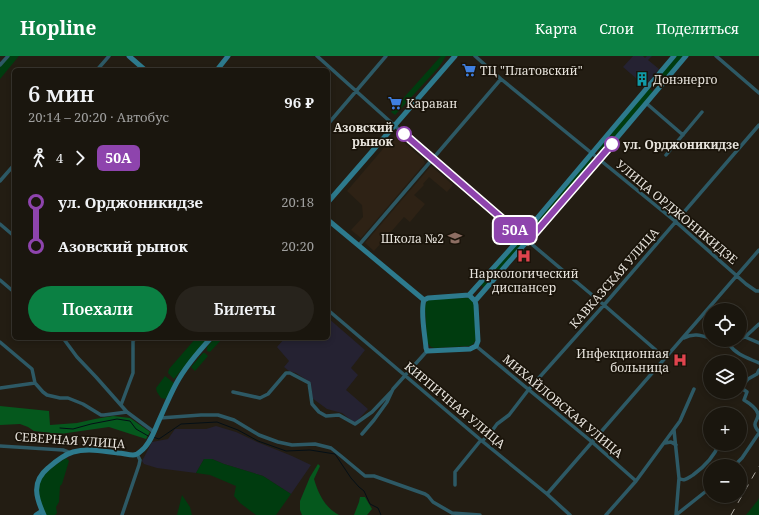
<!DOCTYPE html>
<html lang="ru">
<head>
<meta charset="utf-8">
<style>
	:root { --surface:#1a160e; --page:#27231c; --text:#f1f3f6; --muted:#9f9f9e; --line:#38352e; --accent:#0b8043 }
	body { margin:0; font-family:"Noto Serif",serif; background:var(--page); color:var(--text); height:100vh; display:flex; flex-direction:column; font-size:15px; white-space:nowrap }
	* { box-sizing:border-box; margin:0 }
	p { font-size:13px; color:var(--muted) }
	.icon { flex:none; width:22px; height:22px; fill:none; stroke:currentColor; stroke-width:2; stroke-linecap:round; stroke-linejoin:round }
	.map { position:relative; flex:1; overflow:hidden }
	.sheet { position:absolute; left:12px; top:12px; width:318px; height:272px; display:flex; flex-direction:column; background:var(--surface); border-radius:6px; box-shadow:0 2px 6px #0003,0 0 0 1px var(--line) }
	.sheet>* { flex:none }
	.badge { padding:0 8px; border-radius:6px; font-size:14px; line-height:26px }
	.tools { position:absolute; left:703px; top:247px; display:grid; gap:8px }
	.tools a { display:grid; place-items:center; width:44px; height:44px; border-radius:50%; background:var(--surface); box-shadow:0 2px 6px #0003,0 0 0 1px var(--line); font-size:20px }
	.map>.badge { position:absolute; translate:-50% -50%; box-shadow:0 0 0 2px #fff }
	.legs { display:flex; align-items:center; gap:6px; height:44px; padding:0 16px; font-size:13px }
	.legs p { margin-inline-start:auto }
	.summary { display:flex; align-items:center; justify-content:space-between; height:68px; padding:0 16px }
	h1 { font-size:22px; font-weight:600; line-height:30px }
	.cta { display:flex; gap:8px; margin-top:auto; padding:8px 16px }
	.cta a { flex:1; height:46px; border-radius:24px; background:var(--accent); color:#fff; font-size:16px; font-weight:600; line-height:46px; text-align:center }
	.cta a+a { background:var(--page); color:var(--text) }
	ul { padding:0 16px; list-style:none }
	li { display:flex; align-items:center; gap:14px; height:44px; font-size:15px }
	li i { display:grid; place-items:center; width:6px; height:100%; margin:0 5px; background:currentColor }
	li i::after { content:''; width:10px; height:10px; margin:-5px; border:3px solid; border-radius:50%; background:var(--surface) }
	li p { margin-inline-start:auto }
	li:first-child i { background:linear-gradient(#0000 50%,currentColor 0) }
	li:last-child i { background:linear-gradient(currentColor 50%,#0000 0) }
	header { display:flex; align-items:center; gap:24px; box-sizing:border-box; height:56px; padding:0 20px; background:var(--accent); color:#fff }
	header strong { font-size:19px }
	nav { display:flex; gap:22px; margin-inline-start:auto; font-size:14px }
	.map>svg:first-child { display:block }
	.commercial { fill:#2e2215 }
	.industrial { fill:#252232 }
	.green { fill:#003c0f }
	.forest { fill:#05581d }
	.lines { fill:none; stroke-linecap:round; stroke-linejoin:round }
	.stream { stroke:#040f16; stroke-width:1 }
	.street { stroke:#2d5965; stroke-width:3.5 }
	.secondary { stroke:#2d7a8d; stroke-width:5 }
	.rail { stroke:#aca8a0; stroke-width:1; stroke-dasharray:7 7; stroke-linecap:butt }
	.line-1-casing { stroke:#fff; stroke-width:9 }
	.line-1 { stroke:#8e44ad; stroke-width:6 }
	.stop-1-dot { fill:#fff; stroke:#8e44ad; stroke-width:2 }
	.labels { text-anchor:middle; dominant-baseline:central; stroke-width:3.5; stroke-linejoin:round; paint-order:stroke }
	.poi-label { font-size:12px; fill:#e7e3dc; stroke:#1a140a; text-anchor:start }
	.stop-label { font-size:12px; font-weight:bold; fill:#e7e3dc; stroke:#1a140a; text-anchor:end }
	.street-label { font-size:12px; fill:#e7e3dc; stroke:#1a140a }
</style>
</head>
<body>
<header>
<strong>Hopline</strong>
<nav><a>Карта</a><a>Слои</a><a>Поделиться</a></nav>
</header>
<div class="map">
<svg width="759" height="459" viewBox="0 0 759 459">
	<rect width="100%" height="100%" fill="#231d13"/>
	<!-- commercial -->
	<path class="commercial" d="M 394,80 L 400,83 L 423,103 L 425,107 L 361,182 L 351,174 L 363,161 L 362,149 L 347,135 Z
		M 431,110 L 453,129 L 447,136 L 429,121 L 423,128 L 424,129 L 414,139 L 425,148 L 410,166 L 404,161 L 374,195 L 365,187 Z"/>
	<!-- industrial -->
	<path class="industrial" d="M 633,0 L 643,0 L 645,2 L 647,0 L 652,0 L 648,4 L 659,13 L 645,30 L 623,11 Z
		M 328,262 L 365,294 L 351,312 L 358,319 L 346,334 L 368,353 L 355,367 L 342,357 L 327,353 L 312,342 L 311,327 L 296,317 L 289,315 L 284,311 L 289,305 L 277,291 L 285,282 L 328,282 Z
		M 216,370 L 236,376 L 257,386 L 292,400 L 311,409 L 291,438 L 263,420 L 224,408 L 212,403 L 204,403 L 196,417 L 157,412 L 144,408 L 142,405 L 152,386 L 168,383 L 175,373 L 206,373 Z"/>
	<!-- green -->
	<path class="green" d="M 9,0 L 19,0 L 0,23 L 0,11 Z
		M 441,0 L 446,0 L 439,11 L 395,59 L 391,56 Z
		M 676,0 L 683,0 L 662,26 L 657,22 Z
		M 649,32 L 653,36 L 602,96 L 598,93 Z
		M 590,102 L 593,105 L 529,180 L 526,178 Z
		M 518,187 L 521,190 L 484,232 L 480,228 Z
		M 468,242 L 471,243 L 474,248 L 476,284 L 473,288 L 469,290 L 435,292 L 431,291 L 427,286 L 425,250 L 427,245 L 430,243 Z
		M 196,282 L 208,282 L 174,323 L 168,317 L 169,313 Z
		M 223,282 L 210,296 L 207,295 L 207,291 L 214,283 Z
		M 203,297 L 205,297 L 208,300 L 195,315 L 191,311 Z
		M 165,320 L 174,327 L 166,343 L 161,342 L 157,336 L 156,332 Z
		M 66,402 L 69,405 L 62,428 L 60,430 L 59,446 L 56,451 L 57,457 L 55,459 L 45,459 C 30,429 40,419 66,402 Z
		M 204,403 L 212,403 L 224,408 L 263,420 L 291,438 L 276,459 L 256,459 L 240,447 L 234,440 L 236,430 L 210,419 L 196,417 Z
		M 182,439 L 190,451 L 192,459 L 177,459 Z
		M 759,442 L 759,459 L 746,459 L 758,444 Z"/>
	<!-- forest -->
	<path class="forest" d="M 0,350 L 49,355 L 50,369 L 77,367 L 95,363 L 113,360 L 130,362 L 150,376 L 146,383 L 109,371 L 60,378 L 34,375 L 28,371 L 20,368 L 0,369 Z
		M 318,408 L 320,410 L 314,423 C 318,437 325,452 339,459 L 302,459 L 300,454 L 300,445 L 310,421 Z
		M 360,441 L 365,441 L 372,453 L 367,459 L 354,459 L 359,446 Z"/>
	<g class="lines">
		<!-- stream -->
		<path class="stream" d="M 60,372 L 73,373 L 91,368 L 117,363 L 130,365 L 136,373 L 150,381
			M 153,381 L 159,383 L 181,368 L 217,366 L 238,374 L 258,385 L 286,395 L 310,394 L 335,398 L 351,422 L 359,431 L 364,435 L 370,448 L 378,452 L 381,459"/>
		<!-- street -->
		<path class="street" d="M 317,0 L 404,78
			M 475,0 L 501,23 L 676,166 L 746,228 L 756,235 L 759,235
			M 716,0 L 759,37
			M 0,9 L 8,0
			M 97,14 L 109,0
			M 646,47 L 683,79
			M 328,68 L 386,0
			M 666,99 L 702,56
			M 434,103 L 522,180 L 604,249 L 665,302
			M 0,125 L 14,109
			M 0,168 L 14,180
			M 359,189 L 501,23
			M 0,224 L 14,236
			M 328,254 L 482,385 L 547,438 L 570,459
			M 745,281 L 759,268
			M 63,282 L 77,301 L 96,321 L 127,356 L 154,376
			M 684,282 C 693,277 700,279 710,282
			M 740,283 L 745,281 L 759,287
			M 720,284 L 729,288 L 739,284
			M 0,286 L 32,313 L 35,327 L 43,336 L 47,339 L 60,342 L 68,342 L 83,348 L 101,359 L 104,359 L 127,356
			M 729,288 C 736,299 748,302 759,307
			M 476,290 L 592,386 L 636,425
			M 740,331 L 747,336 L 744,344 C 749,347 757,352 758,358 C 759,365 750,366 759,376
			M 741,331 L 748,323 L 757,318 L 759,314
			M 0,332 L 35,327
			M 233,336 L 260,342 L 268,338 L 286,317 L 290,317 L 309,327 L 312,348 L 319,356 L 326,360 L 339,359 L 355,368 L 372,356 L 392,335
			M 121,349 L 133,317 L 133,285 L 136,282
			M 160,362 L 201,359 L 218,359 L 234,364 L 259,379 L 278,386 L 292,389 L 315,388 L 331,392 L 341,400 L 365,420 L 374,420 L 425,438 L 428,440 L 433,446 L 452,457 L 480,459
			M 674,374 L 679,422 L 676,459
			M 362,378 L 374,364 L 387,346 L 393,333 L 427,295
			M 482,385 L 489,379 L 497,368 L 509,359 L 529,333 L 604,249 L 759,69
			M 665,387 L 671,386 L 676,389
			M 0,390 L 63,394 L 71,397
			M 734,410 L 742,402 L 759,377
			M 679,422 C 684,426 688,422 693,419 C 704,411 714,401 719,388
			M 455,429 L 455,416 L 481,384
			M 547,438 L 759,194
			M 122,459 L 139,409 L 140,404 L 137,398
			M 606,459 L 636,425 L 680,365 L 694,333
			M 676,459 L 710,432"/>
		<!-- secondary -->
		<path class="secondary" d="M 129,0 L 145,14
			M 217,14 L 228,0
			M 328,146 L 455,0
			M 328,164 L 424,244
			M 469,239 L 522,180 L 674,0
			M 469,239 L 475,245 L 476,249 L 478,285 L 476,290 L 470,293 L 427,295 L 426,292 C 425,279 420,255 424,244 L 428,242 Z
			M 475,245 L 599,103 L 686,0
			M 36,459 L 42,455
			M 44,459 C 36,442 31,426 48,412 C 55,406 63,399 73,396 C 87,392 104,395 118,397 C 123,397 128,399 133,399 C 136,399 139,397 141,395 C 149,389 153,378 157,369 C 163,356 169,341 176,328 C 185,311 198,296 211,282"/>
		<!-- rail -->
		<path class="rail" d="M 731,459 L 759,410"/>
	</g>
	<g class="lines">
		<defs>
			<path id="line-1" d="M 404,78 L 528,185 L 612,88"/>
		</defs>
		<!-- line-1 casing -->
		<use href="#line-1" class="line-1-casing"/>
		<!-- line-1 -->
		<use href="#line-1" class="line-1"/>
	</g>
	<!-- icons -->
	<defs>
		<symbol id="supermarket-bare" viewBox="-9 -9 18 18"><path d="M-6-5.5h2.5l.6 2H6L4.5 2H-2.5L-4.4-4H-6ZM-1.5 3.2a1.3 1.3 0 1 0 .1 0ZM3 3.2a1.3 1.3 0 1 0 .1 0Z" fill="#3f7fe0" stroke="#1a140a" stroke-width="2.5" paint-order="stroke"/></symbol>
		<symbol id="building-bare" viewBox="-9 -9 18 18"><path d="M-4-6H4V6H1V3H-1V6H-4ZM-2.5-4.3h1.7v1.8h-1.7ZM.8-4.3h1.7v1.8H.8ZM-2.5-1h1.7V.8h-1.7ZM.8-1h1.7V.8H.8Z" fill="#0f9aa8" stroke="#1a140a" stroke-width="2.5" paint-order="stroke"/></symbol>
		<symbol id="school-bare" viewBox="-9 -9 18 18"><path d="M0-5L7-2L0 1L-7-2ZM-4 1L0 2.5L4 1V4Q0 6-4 4Z" fill="#8d6e63" stroke="#1a140a" stroke-width="2.5" paint-order="stroke"/></symbol>
		<symbol id="hospital-bare" viewBox="-9 -9 18 18"><path d="M-5-5h3v3.5h4V-5h3V5h-3V1.5h-4V5h-3Z" fill="#e0444e" stroke="#1a140a" stroke-width="2.5" paint-order="stroke"/></symbol>
	</defs>
	<g fill-rule="evenodd">
		<use href="#supermarket-bare" x="459" y="4" width="20" height="20"/>
		<use href="#building-bare" x="632" y="13" width="20" height="20"/>
		<use href="#supermarket-bare" x="385" y="37" width="20" height="20"/>
		<use href="#school-bare" x="445" y="172" width="20" height="20"/>
		<use href="#hospital-bare" x="514" y="190" width="20" height="20"/>
		<use href="#hospital-bare" x="670" y="294" width="20" height="20"/>
	</g>
	<!-- markers -->
	<g class="stop-1-dot">
		<circle cx="404" cy="78" r="7"/>
		<circle cx="612" cy="88" r="7"/>
	</g>
	<g class="labels">
		<!-- poi labels -->
		<g class="poi-label">
			<text x="480" y="14">ТЦ "Платовский"</text>
			<text x="653" y="23">Донэнерго</text>
			<text x="406" y="47">Караван</text>
			<text x="444" y="182" text-anchor="end">Школа №2</text>
			<text x="524" y="217" text-anchor="middle">Наркологический<tspan x="524" dy="14">диспансер</tspan></text>
			<text x="669" y="297" text-anchor="end">Инфекционная<tspan x="669" dy="14">больница</tspan></text>
		</g>
		<!-- stop labels -->
		<g class="stop-label">
			<text x="393" y="71">Азовский<tspan x="393" dy="14">рынок</tspan></text>
			<text x="623" y="88" text-anchor="start">ул. Орджоникидзе</text>
		</g>
		<!-- street labels -->
		<g class="street-label">
			<text transform="translate(677 156) rotate(40)">УЛИЦА ОРДЖОНИКИДЗЕ</text>
			<text transform="translate(614 222) rotate(-49)">КАВКАЗСКАЯ УЛИЦА</text>
			<text transform="translate(455 349) rotate(40)">КИРПИЧНАЯ УЛИЦА</text>
			<text transform="translate(563 350) rotate(40)">МИХАЙЛОВСКАЯ УЛИЦА</text>
			<text transform="translate(70 384) rotate(4)">СЕВЕРНАЯ УЛИЦА</text>
		</g>
	</g>
</svg>
<div class="tools">
<a><svg class="icon" aria-label="locate" viewBox="0 0 24 24"><circle cx="12" cy="12" r="6"/><path d="M12 2v4M12 18v4M2 12h4M18 12h4"/></svg></a>
<a><svg class="icon" aria-label="layers" viewBox="0 0 24 24"><path d="M12 4l9 5-9 5-9-5zM3 14l9 5 9-5"/></svg></a>
<a>+</a>
<a>−</a>
</div>
<b class="badge" style="left:515px;top:174px;background:#8e44ad;color:#fff">50А</b>
<section class="sheet">
<div class="summary"><div><h1>6 мин</h1><p>20:14 – 20:20 · Автобус</p></div><b>96 ₽</b></div>
<div class="legs"><svg class="icon" aria-label="walk" viewBox="0 0 24 24"><circle cx="13" cy="4" r="2"/><path d="M13 8l-2 6 4 7M11 14l-3 7M7 12l3-4h3l4 4"/></svg>4<svg class="icon" aria-label="forward" viewBox="0 0 24 24"><path d="M9 5l7 7-7 7"/></svg><b class="badge" style="background:#8e44ad;color:#fff">50А</b></div>
<ul>
<li><i style="color:#8e44ad"></i><b>ул. Орджоникидзе</b><p>20:18</p></li>
<li><i style="color:#8e44ad"></i><b>Азовский рынок</b><p>20:20</p></li>
</ul>
<div class="cta"><a>Поехали</a><a>Билеты</a></div>
</section>
</div>
</body>
</html>
